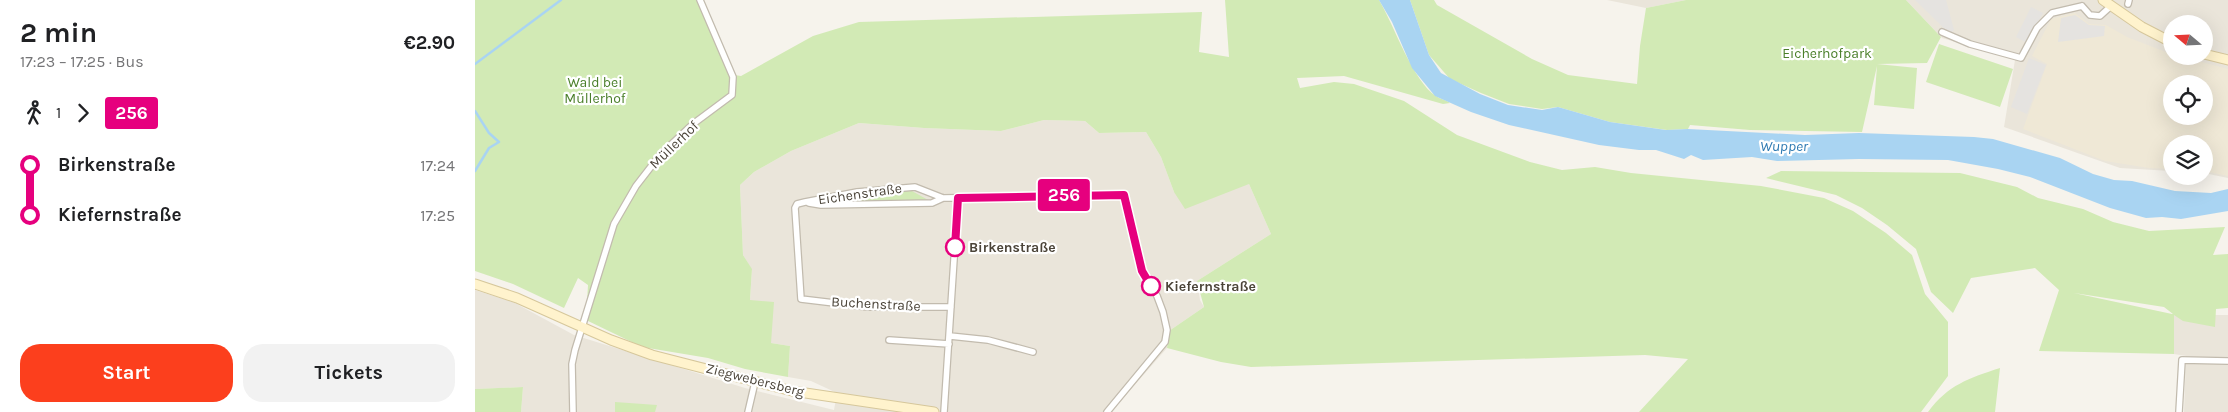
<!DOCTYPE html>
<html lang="en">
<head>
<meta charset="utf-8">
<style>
	:root { --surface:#fff; --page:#f2f2f2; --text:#202124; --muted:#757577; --accent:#fc3f1d }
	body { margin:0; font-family:Karla,sans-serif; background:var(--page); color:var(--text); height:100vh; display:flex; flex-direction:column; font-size:19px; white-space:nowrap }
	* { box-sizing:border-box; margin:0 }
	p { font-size:16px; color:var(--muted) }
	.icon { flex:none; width:28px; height:28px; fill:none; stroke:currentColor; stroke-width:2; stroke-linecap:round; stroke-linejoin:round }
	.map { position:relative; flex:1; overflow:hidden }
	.panel { display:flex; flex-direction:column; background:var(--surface); width:475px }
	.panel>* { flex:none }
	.badge { padding:0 10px; border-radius:4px; font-size:18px; line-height:32px }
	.needle { width:32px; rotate:289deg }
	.controls { position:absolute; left:1688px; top:15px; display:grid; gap:10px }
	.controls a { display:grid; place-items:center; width:50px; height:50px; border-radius:50%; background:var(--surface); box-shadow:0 5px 20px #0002; font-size:25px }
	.map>.badge { position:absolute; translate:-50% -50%; box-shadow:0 0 0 2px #fff }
	.legs { display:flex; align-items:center; gap:8px; height:55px; padding:0 20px; font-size:16px }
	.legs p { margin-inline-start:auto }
	.head { display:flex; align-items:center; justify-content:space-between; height:85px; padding:0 20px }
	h1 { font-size:28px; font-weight:700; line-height:38px }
	.action { display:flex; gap:10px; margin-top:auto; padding:10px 20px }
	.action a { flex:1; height:58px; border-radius:20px; background:var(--accent); color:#fff; font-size:20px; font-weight:700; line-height:58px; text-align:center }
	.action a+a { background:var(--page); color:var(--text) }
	ul { padding:0 20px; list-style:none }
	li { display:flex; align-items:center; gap:18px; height:50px; font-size:19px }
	li i { display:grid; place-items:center; width:8px; height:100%; margin:0 6px; background:currentColor }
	li i::after { content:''; width:12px; height:12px; margin:-6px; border:4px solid; border-radius:50%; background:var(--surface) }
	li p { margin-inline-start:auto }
	li:first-child i { background:linear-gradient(#0000 50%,currentColor 0) }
	li:last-child i { background:linear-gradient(currentColor 50%,#0000 0) }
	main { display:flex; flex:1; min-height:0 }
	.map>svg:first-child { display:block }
	.residential { fill:#eae5da; fill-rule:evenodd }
	.education { fill:#efe8d6; fill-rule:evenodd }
	.green { fill:#d2eab5; fill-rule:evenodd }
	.parking { fill:#e5e3e0 }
	.water { fill:#a9d4f2 }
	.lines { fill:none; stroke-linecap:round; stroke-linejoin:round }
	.stream { stroke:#a9d4f2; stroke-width:2.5 }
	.minor-casing { stroke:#c2bbae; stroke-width:8 }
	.secondary-casing { stroke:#d6c79b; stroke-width:11 }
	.minor { stroke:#fff; stroke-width:5.5 }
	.secondary { stroke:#fff3cd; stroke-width:9 }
	.line-1-casing { stroke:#fff; stroke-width:11 }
	.line-1 { stroke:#e6007e; stroke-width:8 }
	.stop-1-dot { fill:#fff; stroke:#e6007e; stroke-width:2.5 }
	.labels { text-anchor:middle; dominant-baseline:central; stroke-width:4.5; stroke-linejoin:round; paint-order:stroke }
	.park-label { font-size:14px; fill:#4a7f2a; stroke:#fff }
	.street-label { font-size:14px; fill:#4b4439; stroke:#fff }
	.stop-label { font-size:14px; font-weight:bold; fill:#4b4439; stroke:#fff; text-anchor:start }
	.water-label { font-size:15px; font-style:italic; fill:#2e7ab2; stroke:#fff }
</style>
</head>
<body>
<main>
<section class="panel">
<div class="head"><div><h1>2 min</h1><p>17:23 – 17:25 · Bus</p></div><b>€2.90</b></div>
<div class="legs"><svg class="icon" aria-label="walk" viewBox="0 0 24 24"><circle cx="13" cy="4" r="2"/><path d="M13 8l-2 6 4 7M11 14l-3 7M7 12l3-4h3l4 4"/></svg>1<svg class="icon" aria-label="forward" viewBox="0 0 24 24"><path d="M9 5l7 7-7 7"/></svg><b class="badge" style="background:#e6007e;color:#fff">256</b></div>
<ul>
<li><i style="color:#e6007e"></i><b>Birkenstraße</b><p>17:24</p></li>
<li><i style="color:#e6007e"></i><b>Kiefernstraße</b><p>17:25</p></li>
</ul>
<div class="action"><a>Start</a><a>Tickets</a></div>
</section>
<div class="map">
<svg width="1753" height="412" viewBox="0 0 1753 412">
	<rect width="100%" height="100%" fill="#f6f3ec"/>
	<!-- residential -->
	<path class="residential" d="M 1132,0 L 1211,0 L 1171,8 Z
		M 1431,0 L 1753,0 L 1753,178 L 1729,173 L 1729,144 L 1696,144 L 1696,171 L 1645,168 L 1529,127 L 1540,60 L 1467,38 ZM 1696,24 L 1729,24 L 1729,56 L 1696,56 ZM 1696,84 L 1729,84 L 1729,116 L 1696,116 Z
		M 569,120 L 610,121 L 624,133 L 671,132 L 686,157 L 699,192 L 774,184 L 796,234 L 722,281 L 725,300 L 729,307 L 694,331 L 692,348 L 636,412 L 46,412 L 48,387 L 0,389 L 0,290 L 38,302 L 99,335 L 270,388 L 359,410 L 362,393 L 336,381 L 313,377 L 315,346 L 296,343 L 275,300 L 277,270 L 268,255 L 265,185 L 279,172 L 316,151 L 384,123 L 449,128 L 526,131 Z
		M 1699,315 L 1753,315 L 1753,412 L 1709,412 L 1711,356 L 1699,354 Z"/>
	<!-- education -->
	<path class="education" d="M 1600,13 L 1614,24 L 1631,25 L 1652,37 L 1696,54 L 1696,56 L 1704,56 L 1753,69 L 1753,176 L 1729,171 L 1729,144 L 1696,144 L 1696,169 L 1674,168 L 1630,161 L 1548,129 L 1572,64 L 1557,56 L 1576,19 ZM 1696,84 L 1729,84 L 1729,116 L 1696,116 Z"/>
	<!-- green -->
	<path class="green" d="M 0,0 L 223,0 L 253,74 L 266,76 L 338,36 L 384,22 L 727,12 L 724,52 L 754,57 L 750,0 L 904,0 C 919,25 938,82 961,96 C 965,99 971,100 975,103 L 968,104 L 869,76 L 822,78 L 825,88 L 859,82 L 879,84 L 929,101 L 982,135 L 1055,162 L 1087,170 L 1120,167 L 1156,173 L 1286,186 L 1349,198 L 1378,211 L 1411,233 L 1437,255 L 1450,294 L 1473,322 L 1473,376 L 1446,412 L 1164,412 L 1213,359 L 1170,355 L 776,367 L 746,362 L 692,348 L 694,331 L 729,307 L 722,281 L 796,234 L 774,184 L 710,209 L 699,192 L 686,157 L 671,132 L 624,133 L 610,121 L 569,120 L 526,131 L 449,128 L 384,123 L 316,151 L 279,172 L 265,185 L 268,255 L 277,269 L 275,300 L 299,302 L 296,343 L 315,346 L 313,377 L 270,369 L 233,358 L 167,347 L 111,320 L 113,285 L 103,278 L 89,308 L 38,284 L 0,271 Z
		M 935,0 L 959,0 L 962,5 L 1057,59 L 1093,75 L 1162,84 L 1165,46 L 1171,8 L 1211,0 L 1431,0 L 1466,37 L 1452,63 L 1402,64 L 1442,68 L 1439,109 L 1399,105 L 1402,66 L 1387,132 L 1275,130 L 1215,125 L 1213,129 L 1192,130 L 1135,122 L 1083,107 L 1067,109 L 1034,104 L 1006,93 L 975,79 L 954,55 Z
		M 1464,44 L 1538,69 L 1525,107 L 1451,82 Z
		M 1306,171 L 1485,173 L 1542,187 L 1563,198 L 1608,209 L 1638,222 L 1674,231 L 1750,227 L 1738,255 L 1753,254 L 1753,308 L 1741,309 L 1740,327 L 1708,321 L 1699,315 L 1699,354 L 1564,351 L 1584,290 L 1560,268 L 1496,278 L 1478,313 L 1456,292 L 1441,249 L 1412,225 L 1387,208 L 1361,195 L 1291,178 ZM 1599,293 L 1689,307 L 1698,314 L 1697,314 Z
		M 437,191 L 455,201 L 362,202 L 361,198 L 397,193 Z
		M 1525,368 L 1520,412 L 1453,412 C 1473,385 1494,378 1525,368 Z
		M 48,387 L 46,412 L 0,412 L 0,389 Z
		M 140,402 L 182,405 L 180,412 L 140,412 Z"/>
	<!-- parking -->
	<path class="parking" d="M 1440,0 L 1471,0 L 1479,30 L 1475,34 Z
		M 1556,7 L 1568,13 L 1552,43 L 1541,37 Z
		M 1600,15 L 1614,25 L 1630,26 L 1629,36 L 1583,42 L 1586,18 Z
		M 1554,58 L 1571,65 L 1552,114 L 1536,107 Z"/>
	<!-- water -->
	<path class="water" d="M 904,0 L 935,0 L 954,55 L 966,73 L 1005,94 L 1033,105 L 1067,110 L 1083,107 L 1135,122 L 1191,130 L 1213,129 L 1330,135 L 1384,133 L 1499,137 L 1518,139 L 1585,158 L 1618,174 L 1639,180 L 1657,181 L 1700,191 L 1736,193 L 1753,189 L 1753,211 L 1706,219 L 1687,217 L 1671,218 L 1635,208 L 1555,177 L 1523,169 L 1473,160 L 1384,159 L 1302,161 L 1277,157 L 1228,160 L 1216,155 L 1209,159 L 1181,150 L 1164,150 L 1124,145 L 1034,125 L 996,112 L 960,96 L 937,68 L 917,22 Z"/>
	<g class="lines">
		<!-- stream -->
		<path class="stream" d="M 0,64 L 86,0
			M 0,111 L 14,133 L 24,142 L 14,148 L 0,171"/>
		<defs>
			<path id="minor" d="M 1653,4 L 1654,0
				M 1607,6 L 1615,15 L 1625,16 L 1636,6
				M 1467,32 L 1495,44 L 1546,58 L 1562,28 L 1577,13 L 1607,6
				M 334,203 L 346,205 L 457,203 L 468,198
				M 476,307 L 393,307 L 326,299 L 320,208 L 322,204 L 330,202 L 382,192 L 440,187 L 468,198 L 649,195 L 667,271 L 682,296 L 688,312 L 692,330 L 690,342 L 632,412
				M 475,336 L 513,340 L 558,352
				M 414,340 L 474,344
				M 98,412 L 97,364 L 100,350 L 139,224 L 161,186 L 185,155 L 218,124 L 257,95 L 258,77 L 225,0
				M 273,412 L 280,382
				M 469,412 L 483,198
				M 1704,412 L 1707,360 L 1753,361"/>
			<path id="secondary" d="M 1628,0 L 1667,27 L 1696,42
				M 1729,54 L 1753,60
				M 0,284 L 42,298 L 136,340 L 177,355 L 317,391 L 459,412"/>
		</defs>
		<!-- minor casing -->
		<use href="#minor" class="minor-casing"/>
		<!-- secondary casing -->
		<use href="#secondary" class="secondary-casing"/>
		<!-- minor -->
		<use href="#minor" class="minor"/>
		<!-- secondary -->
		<use href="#secondary" class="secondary"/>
	</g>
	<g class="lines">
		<defs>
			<path id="line-1" d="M 480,247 L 483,198 L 649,195 L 667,271 L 676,286"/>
		</defs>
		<!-- line-1 casing -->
		<use href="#line-1" class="line-1-casing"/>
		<!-- line-1 -->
		<use href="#line-1" class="line-1"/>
	</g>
	<!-- markers -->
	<g class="stop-1-dot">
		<circle cx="480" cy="247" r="9"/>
		<circle cx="676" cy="286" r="9"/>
	</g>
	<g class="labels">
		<!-- park labels -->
		<g class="park-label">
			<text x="1352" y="53">Eicherhofpark</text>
			<text x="120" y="82">Wald bei<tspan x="120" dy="16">Müllerhof</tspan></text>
		</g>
		<!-- street labels -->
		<g class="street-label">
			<text transform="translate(199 145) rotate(-44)">Müllerhof</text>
			<text transform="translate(385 194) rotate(-8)">Eichenstraße</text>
			<text transform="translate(401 304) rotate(3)">Buchenstraße</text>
			<text transform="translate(280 380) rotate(14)">Ziegwebersberg</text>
		</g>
		<!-- stop labels -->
		<g class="stop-label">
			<text x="494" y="247">Birkenstraße</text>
			<text x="690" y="286">Kiefernstraße</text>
		</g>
		<!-- water labels -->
		<g class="water-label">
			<text x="1309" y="146">Wupper</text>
		</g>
	</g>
</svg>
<div class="controls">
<a><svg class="needle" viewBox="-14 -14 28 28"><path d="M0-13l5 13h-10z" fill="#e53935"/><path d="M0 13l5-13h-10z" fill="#757577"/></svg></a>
<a><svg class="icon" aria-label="locate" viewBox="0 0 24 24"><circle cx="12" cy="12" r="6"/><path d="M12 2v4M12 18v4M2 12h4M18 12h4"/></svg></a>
<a><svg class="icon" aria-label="layers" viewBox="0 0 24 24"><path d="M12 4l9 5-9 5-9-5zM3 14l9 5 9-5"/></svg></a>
</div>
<b class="badge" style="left:589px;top:195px;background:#e6007e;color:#fff">256</b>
</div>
</main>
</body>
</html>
